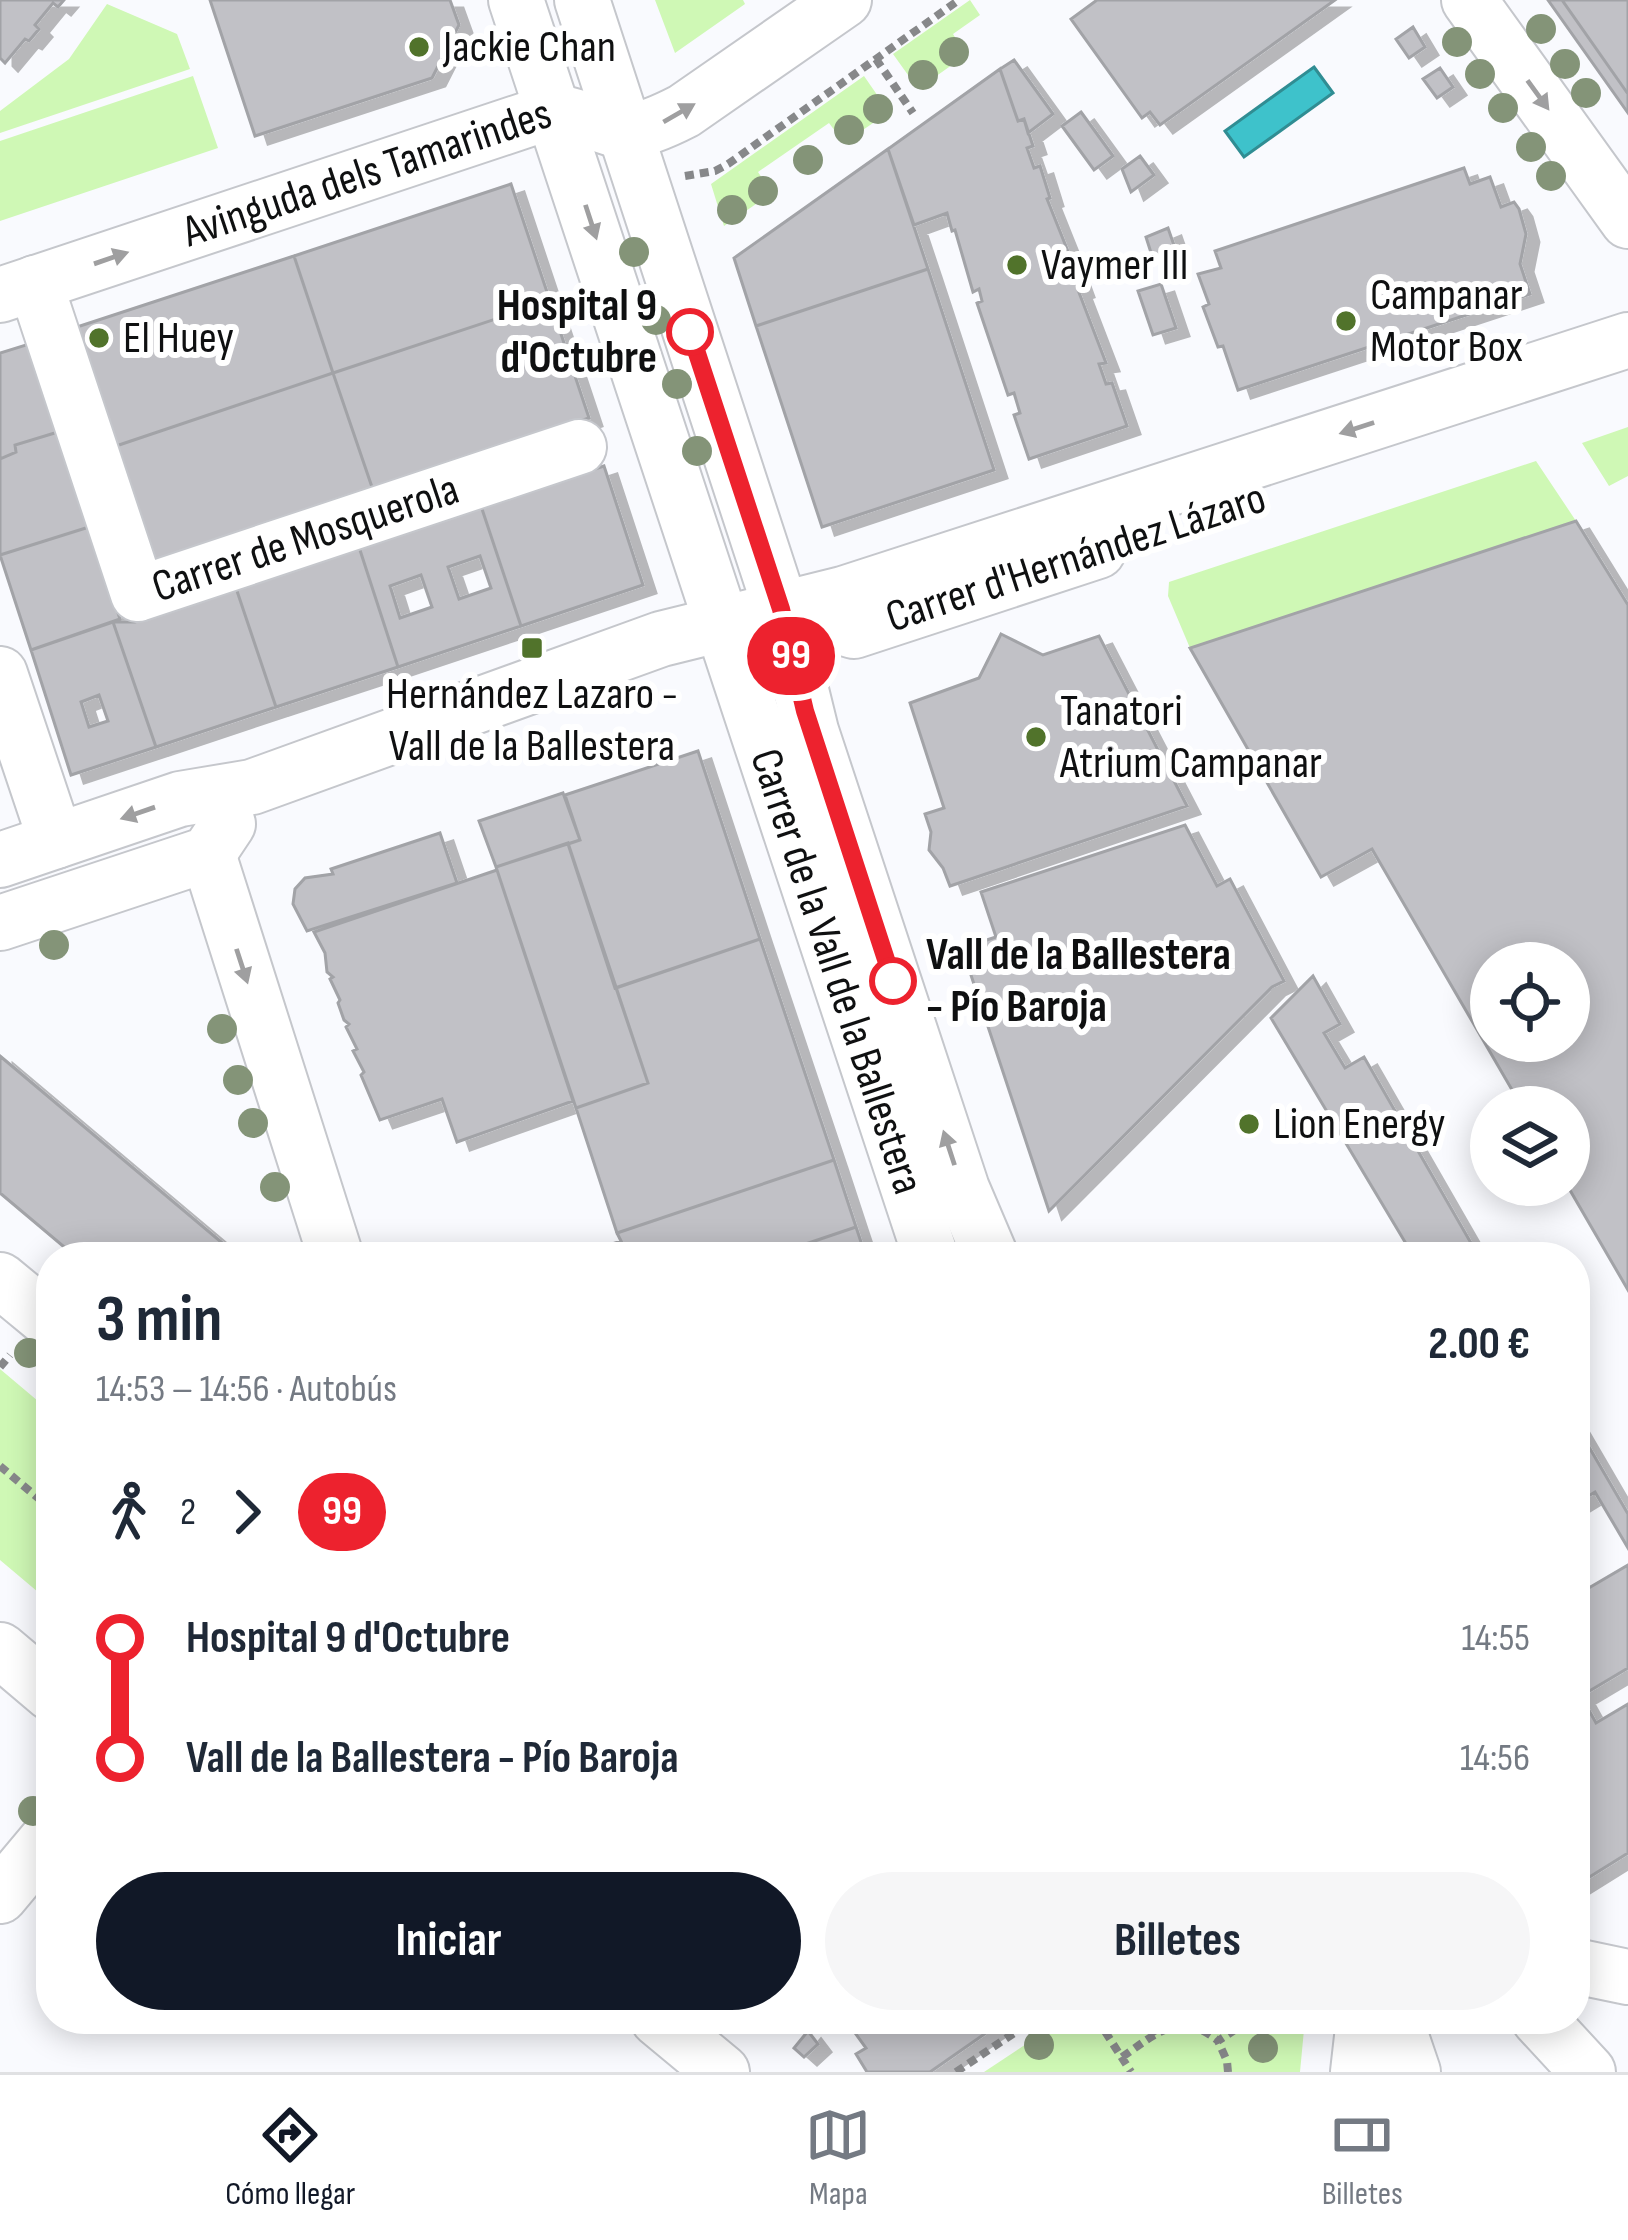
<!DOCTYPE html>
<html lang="es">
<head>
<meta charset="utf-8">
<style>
	:root { --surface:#fff; --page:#f6f6f7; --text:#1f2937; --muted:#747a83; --line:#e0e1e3; --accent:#111827 }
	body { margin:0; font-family:"Sofia Sans Condensed",sans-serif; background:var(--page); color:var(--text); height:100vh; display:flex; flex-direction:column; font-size:45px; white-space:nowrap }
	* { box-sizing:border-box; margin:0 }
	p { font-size:39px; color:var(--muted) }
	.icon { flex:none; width:66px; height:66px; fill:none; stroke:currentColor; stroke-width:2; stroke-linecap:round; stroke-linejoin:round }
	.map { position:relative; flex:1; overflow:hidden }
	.sheet { position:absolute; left:36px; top:1242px; width:1554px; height:792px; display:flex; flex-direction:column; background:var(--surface); border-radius:48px; box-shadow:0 6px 30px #0003 }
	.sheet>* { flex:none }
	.badge { padding:0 24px; border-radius:39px; font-size:42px; line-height:78px }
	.tools { position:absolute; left:1470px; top:942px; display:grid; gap:24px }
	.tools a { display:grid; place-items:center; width:120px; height:120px; border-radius:50%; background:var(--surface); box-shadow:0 6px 30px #0003; font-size:60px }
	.map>.badge { position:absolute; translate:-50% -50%; box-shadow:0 0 0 6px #fff }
	.legs { display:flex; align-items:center; gap:18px; height:132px; padding:0 60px; font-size:39px }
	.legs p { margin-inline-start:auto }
	.summary { display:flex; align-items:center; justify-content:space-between; height:204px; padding:0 60px }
	h1 { font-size:66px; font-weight:700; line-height:90px }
	.cta { display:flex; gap:24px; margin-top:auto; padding:24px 60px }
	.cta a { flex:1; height:138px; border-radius:72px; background:var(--accent); color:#fff; font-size:48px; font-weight:700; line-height:138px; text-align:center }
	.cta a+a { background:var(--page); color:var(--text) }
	ul { padding:0 60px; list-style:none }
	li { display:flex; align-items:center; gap:42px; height:120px; font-size:45px }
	li i { display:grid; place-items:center; width:18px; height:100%; margin:0 15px; background:currentColor }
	li i::after { content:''; width:30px; height:30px; margin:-15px; border:9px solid; border-radius:50%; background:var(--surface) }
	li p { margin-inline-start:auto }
	li:first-child i { background:linear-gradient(#0000 50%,currentColor 0) }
	li:last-child i { background:linear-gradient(currentColor 50%,#0000 0) }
	.menu { display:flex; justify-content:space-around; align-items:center; height:168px; border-top:3px solid var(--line); background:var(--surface); font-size:33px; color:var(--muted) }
	.menu a { display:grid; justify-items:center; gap:6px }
	.menu .on { color:var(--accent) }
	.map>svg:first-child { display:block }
	.green { fill:#cff8b5 }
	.water { fill:#3ec2cb; stroke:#308d93; stroke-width:3 }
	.building { fill:#c1c1c6; stroke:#a2a3a7; stroke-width:3; fill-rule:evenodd; filter:url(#shadow) }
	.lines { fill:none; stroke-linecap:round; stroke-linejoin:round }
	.minor-casing { stroke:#c5c7cc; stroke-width:58 }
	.path { stroke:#87888a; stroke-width:8; stroke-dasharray:9 6; stroke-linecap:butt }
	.minor { stroke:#fff; stroke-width:54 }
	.tree { fill:#849478 }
	.oneway { fill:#9f9fa0 }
	.line-1-casing { stroke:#fff; stroke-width:27 }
	.line-1 { stroke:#ed222e; stroke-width:18 }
	.poi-dot { fill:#51732b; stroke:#fff; stroke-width:4.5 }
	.stop-1-dot { fill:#fff; stroke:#ed222e; stroke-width:6 }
	.labels { text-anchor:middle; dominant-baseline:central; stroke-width:12; stroke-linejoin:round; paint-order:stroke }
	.poi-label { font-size:45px; fill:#0f1011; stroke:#fff; text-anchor:start }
	.street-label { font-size:45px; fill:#0f1011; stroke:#fff }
	.stop-label { font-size:45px; font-weight:bold; fill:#0f1011; stroke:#fff; text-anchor:end }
</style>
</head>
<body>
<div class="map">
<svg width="1628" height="2072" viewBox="0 0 1628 2072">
	<defs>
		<filter id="shadow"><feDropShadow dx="13" dy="8" stdDeviation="0" flood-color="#0004"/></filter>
	</defs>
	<rect width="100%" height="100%" fill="#f9fafe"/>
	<!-- green -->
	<path class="green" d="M 655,0 L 743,0 L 745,4 L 675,53 Z
		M 970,0 L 980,15 L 953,34 L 966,55 L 918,89 L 893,54 Z
		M 107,4 L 177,34 L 190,69 L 0,133 L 0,111 L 69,59 Z
		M 193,76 L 218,148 L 0,221 L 0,141 Z
		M 864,76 L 889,112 L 844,143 L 829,123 L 758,172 L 772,193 L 724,226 L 711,184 Z
		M 1628,427 L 1628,476 L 1609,486 L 1582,443 Z
		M 1536,461 L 1576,521 L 1190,648 L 1168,596 L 1169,582 Z
		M 0,1369 L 51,1412 L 51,1603 L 0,1560 Z
		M 1064,2019 L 1305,2019 L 1300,2072 L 984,2072 Z"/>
	<!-- water -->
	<path class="water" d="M 1314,67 L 1333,93 L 1244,157 L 1225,131 Z"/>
	<!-- building -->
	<path class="building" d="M 0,0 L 64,0 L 58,7 L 53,3 L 35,25 L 39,29 L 29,41 L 25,39 L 5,63 L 0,58 Z
		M 210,0 L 450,0 L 459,25 L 432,78 L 255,136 Z
		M 1097,0 L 1335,0 L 1160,125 L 1150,112 L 1142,118 L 1071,19 Z
		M 1548,0 L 1562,0 L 1628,94 L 1628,113 Z
		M 1562,0 L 1628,0 L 1628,94 Z
		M 1413,27 L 1425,47 L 1409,58 L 1396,39 Z
		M 1014,60 L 1053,114 L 1028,133 L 1024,119 L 1018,121 L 1000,69 Z
		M 1440,68 L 1453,87 L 1437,98 L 1423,79 Z
		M 1000,69 L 1018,121 L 1024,119 L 1033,146 L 1027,148 L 1034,168 L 1040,166 L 1050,198 L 1047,199 L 1071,259 L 1065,260 L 1068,272 L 1074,270 L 1081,289 L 1078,290 L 1106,363 L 1099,364 L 1106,384 L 1112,383 L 1127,426 L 1029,459 L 1014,415 L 1020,413 L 1014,393 L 1008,395 L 977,303 L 982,301 L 979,289 L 973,292 L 955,230 L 952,231 L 947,213 L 914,225 L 888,149 Z
		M 1081,112 L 1113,156 L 1094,170 L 1062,126 Z
		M 888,149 L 928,269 L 756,326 L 734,258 Z
		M 1140,156 L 1154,175 L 1131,192 L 1122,169 Z
		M 1464,168 L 1470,184 L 1490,177 L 1501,207 L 1514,202 L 1519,209 L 1526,234 L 1520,264 L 1530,294 L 1238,390 L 1223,346 L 1218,347 L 1203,307 L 1209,304 L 1198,274 L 1221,268 L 1215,251 Z
		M 511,184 L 550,301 L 333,373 L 294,256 Z
		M 1168,228 L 1176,251 L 1153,259 L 1146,237 Z
		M 294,256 L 333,373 L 116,446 L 77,327 Z
		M 928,269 L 994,470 L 822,527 L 756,326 Z
		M 1161,284 L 1176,328 L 1153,335 L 1138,291 Z
		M 550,301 L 589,418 L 373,490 L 333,373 Z
		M 29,344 L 58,432 L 15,445 L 16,452 L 0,459 L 0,353 Z
		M 333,373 L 373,490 L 154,562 L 116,446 Z
		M 58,432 L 89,527 L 0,555 L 0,459 L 16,452 L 15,445 Z
		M 604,466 L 643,585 L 521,626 L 481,506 Z
		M 481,506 L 521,626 L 398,667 L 359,547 ZM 480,556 L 491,588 L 459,599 L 448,567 ZM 421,575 L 432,607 L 400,618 L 390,586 Z
		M 1576,521 L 1628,605 L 1628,1290 L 1567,1185 L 1569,1107 L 1522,1107 L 1372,849 L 1321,877 L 1190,648 ZM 1491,963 L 1569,963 L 1569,1041 L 1491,1041 Z
		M 89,527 L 120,619 L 31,650 L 0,555 Z
		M 359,547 L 398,667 L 276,707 L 236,588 Z
		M 236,588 L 276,707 L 156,747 L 113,622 L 135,622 Z
		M 113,622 L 156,747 L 71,775 L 31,650 ZM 99,695 L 108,721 L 89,727 L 81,702 Z
		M 1001,634 L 1043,655 L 1099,636 L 1187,806 L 950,886 L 943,868 L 929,850 L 931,832 L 925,814 L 944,808 L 910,703 L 979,678 Z
		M 698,751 L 760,939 L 615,988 L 568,844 L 580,840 L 565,795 Z
		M 563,793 L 580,840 L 496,867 L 479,821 Z
		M 1185,825 L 1217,886 L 1230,879 L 1284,981 L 1272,987 L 1049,1211 L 962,948 L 996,937 L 981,892 Z
		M 440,833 L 457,883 L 307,931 L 293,904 L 295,889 L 305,878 L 333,874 L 331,869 Z
		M 568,843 L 648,1083 L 576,1108 L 496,867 Z
		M 497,870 L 573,1101 L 457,1142 L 442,1099 L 380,1120 L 361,1075 L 364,1072 L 353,1051 L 357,1049 L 346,1027 L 349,1024 L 344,1020 L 338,1003 L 340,1000 L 330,979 L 333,977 L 327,972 L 325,953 L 314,932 Z
		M 760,939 L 834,1160 L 617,1233 L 576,1108 L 648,1083 L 616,988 Z
		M 1313,976 L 1340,1024 L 1324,1033 L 1345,1068 L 1364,1057 L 1479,1257 L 1414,1257 L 1271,1018 Z
		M 0,1056 L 239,1257 L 76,1257 L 0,1193 Z
		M 834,1160 L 856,1227 L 782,1252 L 784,1257 L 574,1257 L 621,1241 L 617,1233 Z
		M 856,1227 L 866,1257 L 784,1257 L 782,1252 Z
		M 1575,1423 L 1628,1514 L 1628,1548 L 1595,1492 L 1575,1504 Z
		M 1628,1565 L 1628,1668 L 1581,1696 L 1596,1723 L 1628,1704 L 1628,1853 L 1575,1886 L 1575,1596 Z
		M 845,2019 L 1006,2019 L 930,2072 L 867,2072 L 856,2054 L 866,2048 Z
		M 808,2031 L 818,2044 L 804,2057 L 794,2048 Z"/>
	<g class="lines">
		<defs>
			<g id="minor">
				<path id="s1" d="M 516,0 L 931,1257"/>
				<path d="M 582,0 L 781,609 L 811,731 L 962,1189 L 991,1257"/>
				<path d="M 1469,0 L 1628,221"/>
				<path id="s2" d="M 35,283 L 138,594 L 579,447"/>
				<path id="s3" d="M 0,295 L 553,111 C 620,124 612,148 684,111 L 844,0"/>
				<path d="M 783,610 L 854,631 L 1098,551"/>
				<path d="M 0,674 L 56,841"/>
				<path d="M 208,854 L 336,1257"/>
				<path d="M 0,860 L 180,799 L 252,787 L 661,639 L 843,594 L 1628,340"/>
				<path d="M 0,923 L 208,854 L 228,824"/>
				<path d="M 0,1280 L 51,1322"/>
				<path d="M 0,1650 L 51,1693"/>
				<path d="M 0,1896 L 51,1835"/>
				<path d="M 1575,1966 L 1628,1977"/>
				<path d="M 658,2019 L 722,2072"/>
				<path d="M 1395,2019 L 1413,2072"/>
				<path d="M 1539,2019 L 1588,2072"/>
				<path d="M 1358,2072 L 1364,2019"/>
			</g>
		</defs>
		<!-- minor casing -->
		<use href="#minor" class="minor-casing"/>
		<!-- path -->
		<path class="path" d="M 876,59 L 913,113
			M 685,176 L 715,171 L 728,164 L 959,0
			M 0,1367 L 10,1355
			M 0,1466 L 51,1509
			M 1097,2019 L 1131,2072
			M 1147,2019 L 1157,2034
			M 1122,2057 C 1156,2034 1181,2009 1218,2041
			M 956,2072 L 1035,2019
			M 1228,2072 L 1227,2061 L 1218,2041 L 1251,2019"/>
		<!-- minor -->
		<use href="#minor" class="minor"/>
	</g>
	<!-- trees -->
	<g class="tree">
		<circle cx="1541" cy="29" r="15"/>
		<circle cx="1457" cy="42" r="15"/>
		<circle cx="954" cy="52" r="15"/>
		<circle cx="1565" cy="64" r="15"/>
		<circle cx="1480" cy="74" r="15"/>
		<circle cx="923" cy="75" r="15"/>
		<circle cx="1586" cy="93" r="15"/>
		<circle cx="1503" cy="108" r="15"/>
		<circle cx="878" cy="109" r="15"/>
		<circle cx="849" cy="130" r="15"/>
		<circle cx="1531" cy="147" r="15"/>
		<circle cx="808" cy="160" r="15"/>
		<circle cx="1551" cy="176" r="15"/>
		<circle cx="763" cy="191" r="15"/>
		<circle cx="732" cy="210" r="15"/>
		<circle cx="634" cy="252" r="15"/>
		<circle cx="656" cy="320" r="15"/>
		<circle cx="677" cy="384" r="15"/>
		<circle cx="697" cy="451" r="15"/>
		<circle cx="54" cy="945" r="15"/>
		<circle cx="222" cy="1029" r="15"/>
		<circle cx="238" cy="1080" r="15"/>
		<circle cx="253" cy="1123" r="15"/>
		<circle cx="275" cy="1187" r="15"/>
		<circle cx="29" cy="1353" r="15"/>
		<circle cx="33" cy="1811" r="15"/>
		<circle cx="1039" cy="2045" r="15"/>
		<circle cx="1263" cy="2048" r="15"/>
	</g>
	<!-- one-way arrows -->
	<defs><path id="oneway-solid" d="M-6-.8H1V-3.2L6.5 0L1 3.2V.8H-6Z" transform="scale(3)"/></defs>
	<g class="oneway">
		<use href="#oneway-solid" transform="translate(1538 95) rotate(54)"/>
		<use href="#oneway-solid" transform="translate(679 113) rotate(-30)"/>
		<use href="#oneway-solid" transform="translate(591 222) rotate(72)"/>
		<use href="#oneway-solid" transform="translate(111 258) rotate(-19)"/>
		<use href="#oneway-solid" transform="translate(1357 428) rotate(162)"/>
		<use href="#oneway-solid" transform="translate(138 813) rotate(161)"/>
		<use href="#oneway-solid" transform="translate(242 966) rotate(72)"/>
		<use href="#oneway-solid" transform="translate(949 1148) rotate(-108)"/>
	</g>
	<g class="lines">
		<defs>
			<path id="line-1" d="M 690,332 L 781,609 L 805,711 L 893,981"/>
		</defs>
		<!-- line-1 casing -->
		<use href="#line-1" class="line-1-casing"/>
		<!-- line-1 -->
		<use href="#line-1" class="line-1"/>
	</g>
	<!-- markers -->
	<g class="poi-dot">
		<circle cx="419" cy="47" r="12"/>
		<circle cx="1017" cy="265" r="12"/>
		<circle cx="1346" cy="321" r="12"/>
		<circle cx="99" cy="338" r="12"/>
		<rect x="520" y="636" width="24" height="24" rx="6"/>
		<circle cx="1036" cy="737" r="12"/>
		<circle cx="1249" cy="1124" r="12"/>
	</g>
	<g class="stop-1-dot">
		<circle cx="690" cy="332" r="21"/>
		<circle cx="893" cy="981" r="21"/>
	</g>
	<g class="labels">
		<!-- poi labels -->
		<g class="poi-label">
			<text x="443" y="47">Jackie Chan</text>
			<text x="1041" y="265">Vaymer III</text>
			<text x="1370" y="295">Campanar<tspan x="1370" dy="52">Motor Box</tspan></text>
			<text x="123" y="338">El Huey</text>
			<text x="532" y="694" text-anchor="middle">Hernández Lazaro -<tspan x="532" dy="52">Vall de la Ballestera</tspan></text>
			<text x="1060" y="711">Tanatori<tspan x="1060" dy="52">Atrium Campanar</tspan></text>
			<text x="1273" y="1124">Lion Energy</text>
		</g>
		<!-- street labels -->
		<g class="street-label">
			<text stroke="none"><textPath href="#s3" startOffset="387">Avinguda dels Tamarindes</textPath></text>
			<text stroke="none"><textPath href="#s2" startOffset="504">Carrer de Mosquerola</textPath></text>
			<text transform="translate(1076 558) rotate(-18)">Carrer d'Hernández Lázaro</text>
			<text stroke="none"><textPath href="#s1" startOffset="1023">Carrer de la Vall de la Ballestera</textPath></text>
		</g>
		<!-- stop labels -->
		<g class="stop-label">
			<text x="657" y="306">Hospital 9<tspan x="657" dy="52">d'Octubre</tspan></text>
			<text x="926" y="955" text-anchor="start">Vall de la Ballestera<tspan x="926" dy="52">- Pío Baroja</tspan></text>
		</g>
	</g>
</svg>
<div class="tools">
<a><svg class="icon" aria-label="locate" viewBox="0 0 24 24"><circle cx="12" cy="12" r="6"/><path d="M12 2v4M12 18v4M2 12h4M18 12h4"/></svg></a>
<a><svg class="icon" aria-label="layers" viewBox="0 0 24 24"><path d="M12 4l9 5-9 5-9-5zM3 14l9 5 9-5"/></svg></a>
</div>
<b class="badge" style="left:791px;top:656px;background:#ed222e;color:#fff">99</b>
<section class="sheet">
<div class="summary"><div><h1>3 min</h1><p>14:53 – 14:56 · Autobús</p></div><b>2.00 €</b></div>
<div class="legs"><svg class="icon" aria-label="walk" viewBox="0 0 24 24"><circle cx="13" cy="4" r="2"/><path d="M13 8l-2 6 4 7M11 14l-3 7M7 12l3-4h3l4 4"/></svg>2<svg class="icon" aria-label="forward" viewBox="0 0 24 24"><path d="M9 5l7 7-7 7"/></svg><b class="badge" style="background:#ed222e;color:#fff">99</b></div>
<ul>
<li><i style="color:#ed222e"></i><b>Hospital 9 d'Octubre</b><p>14:55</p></li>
<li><i style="color:#ed222e"></i><b>Vall de la Ballestera - Pío Baroja</b><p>14:56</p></li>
</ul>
<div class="cta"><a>Iniciar</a><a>Billetes</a></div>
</section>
</div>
<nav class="menu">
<a class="on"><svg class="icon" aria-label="directions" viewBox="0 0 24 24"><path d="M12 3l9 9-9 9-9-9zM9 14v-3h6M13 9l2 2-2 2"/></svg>Cómo llegar</a>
<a><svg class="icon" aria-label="map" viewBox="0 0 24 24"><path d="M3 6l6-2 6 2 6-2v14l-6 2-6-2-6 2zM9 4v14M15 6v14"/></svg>Mapa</a>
<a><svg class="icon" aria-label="tickets" viewBox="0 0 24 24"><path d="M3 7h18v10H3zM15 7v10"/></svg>Billetes</a>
</nav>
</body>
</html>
